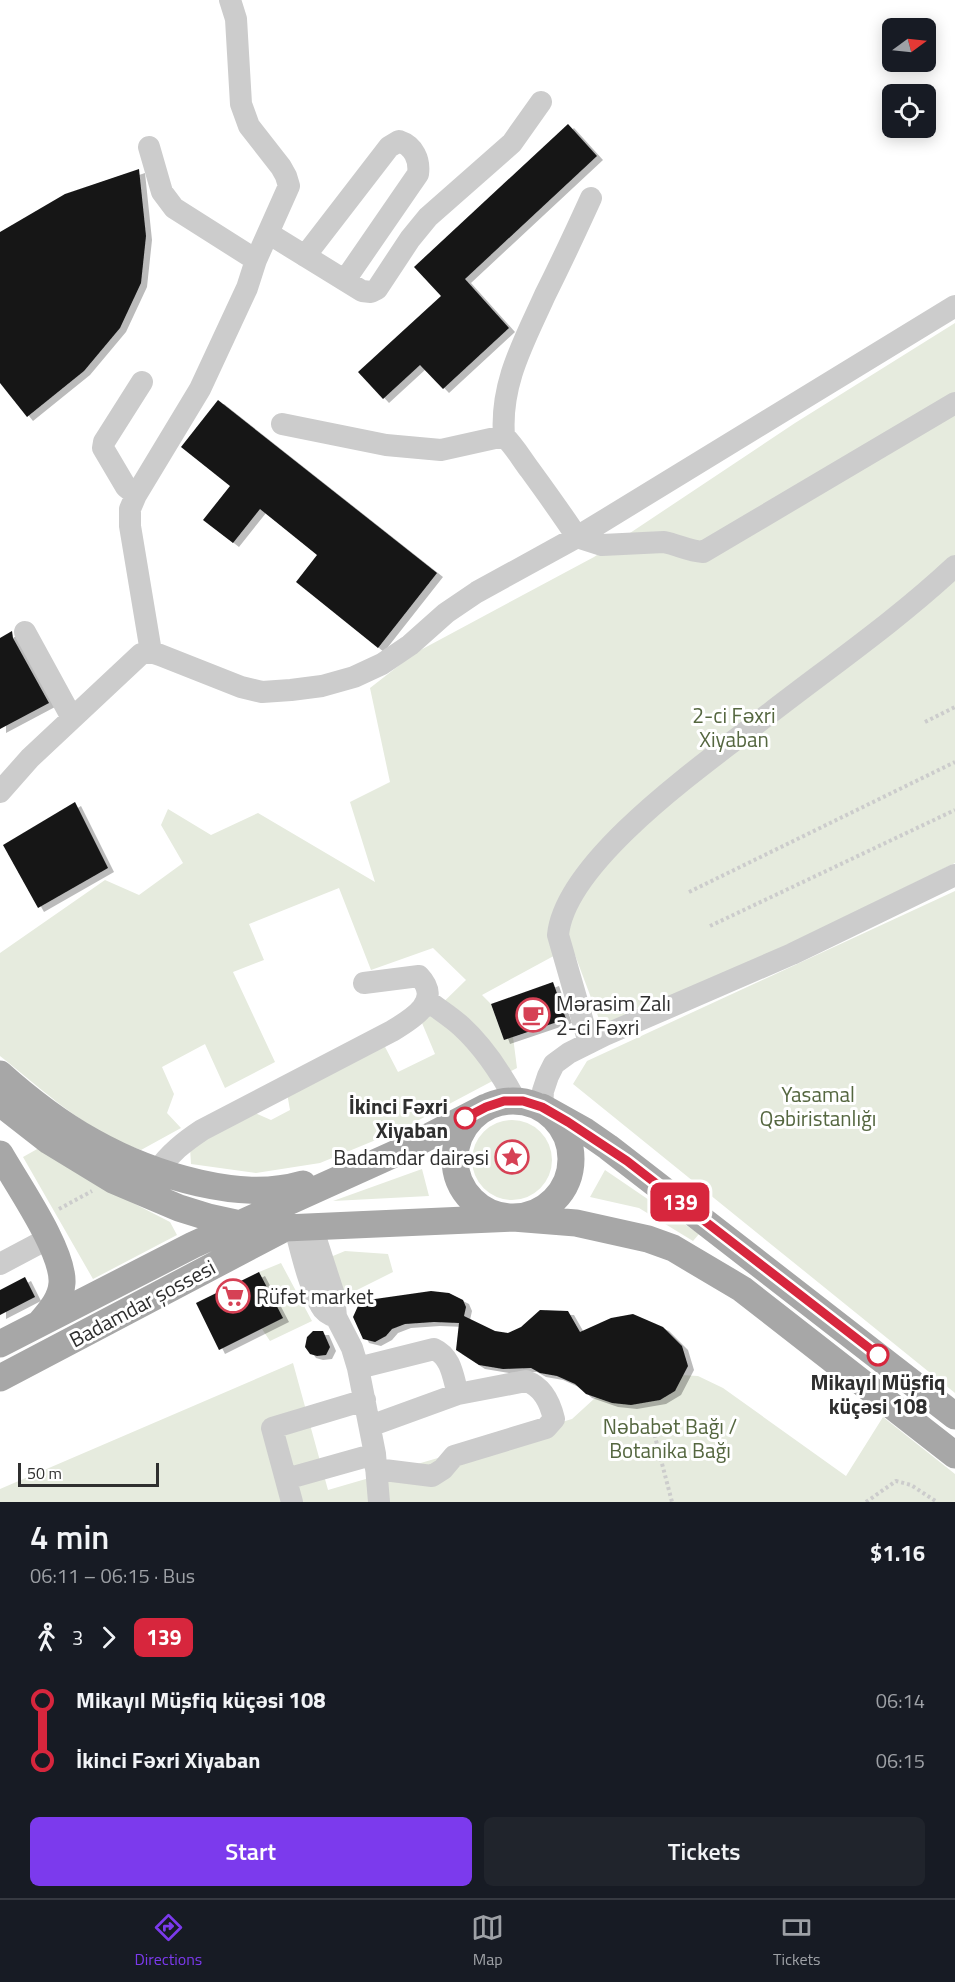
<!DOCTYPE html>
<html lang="en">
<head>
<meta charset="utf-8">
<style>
	:root { --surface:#171b24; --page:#20242c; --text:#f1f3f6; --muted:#9ea1a6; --line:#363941; --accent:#7c3aed }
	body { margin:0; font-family:"Titillium Web",sans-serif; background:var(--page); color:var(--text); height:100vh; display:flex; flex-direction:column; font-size:22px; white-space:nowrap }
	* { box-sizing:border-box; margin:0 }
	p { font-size:20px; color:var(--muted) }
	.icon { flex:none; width:33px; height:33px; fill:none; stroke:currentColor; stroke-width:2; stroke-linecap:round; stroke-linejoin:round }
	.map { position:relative; height:1502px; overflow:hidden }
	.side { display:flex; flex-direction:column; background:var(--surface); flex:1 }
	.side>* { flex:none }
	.badge { padding:0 12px; border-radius:9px; font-size:21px; line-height:39px }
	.needle { width:39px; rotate:75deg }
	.tools { position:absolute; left:882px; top:18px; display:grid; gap:12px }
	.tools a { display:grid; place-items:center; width:54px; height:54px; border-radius:9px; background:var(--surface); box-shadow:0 3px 15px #0003; font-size:30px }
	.scale { position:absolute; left:18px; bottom:15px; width:141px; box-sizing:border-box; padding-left:6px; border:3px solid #2f2f2f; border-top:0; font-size:16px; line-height:21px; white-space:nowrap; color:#2f2f2f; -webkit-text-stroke:4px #fff; paint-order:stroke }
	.map>.badge { position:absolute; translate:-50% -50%; box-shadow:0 0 0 3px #fff }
	.legs { display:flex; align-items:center; gap:9px; height:66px; padding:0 30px; font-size:20px }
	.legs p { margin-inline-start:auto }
	.head { display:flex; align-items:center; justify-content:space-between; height:102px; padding:0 30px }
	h1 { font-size:33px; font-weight:600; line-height:45px }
	.button { display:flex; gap:12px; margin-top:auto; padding:12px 30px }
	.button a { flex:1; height:69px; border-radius:9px; background:var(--accent); color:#fff; font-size:24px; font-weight:600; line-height:69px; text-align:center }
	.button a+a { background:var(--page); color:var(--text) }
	ul { padding:0 30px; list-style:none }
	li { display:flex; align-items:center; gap:21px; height:60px; font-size:22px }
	li i { display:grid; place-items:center; width:9px; height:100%; margin:0 8px; background:currentColor }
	li i::after { content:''; width:15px; height:15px; margin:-8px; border:4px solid; border-radius:50%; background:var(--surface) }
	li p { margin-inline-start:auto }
	li:first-child i { background:linear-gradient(#0000 50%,currentColor 0) }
	li:last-child i { background:linear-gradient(currentColor 50%,#0000 0) }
	.tabs { display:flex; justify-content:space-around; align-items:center; height:84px; border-top:2px solid var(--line); background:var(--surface); font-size:16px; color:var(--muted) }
	.tabs a { display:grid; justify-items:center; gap:3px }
	.tabs .active { color:var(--accent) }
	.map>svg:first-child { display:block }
	.green { fill:#e6ebde }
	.building { fill:#161616; filter:url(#shadow) }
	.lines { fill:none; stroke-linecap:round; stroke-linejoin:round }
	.path { stroke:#ccc; stroke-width:4; stroke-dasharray:3 3; stroke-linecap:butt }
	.minor { stroke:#ccc; stroke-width:22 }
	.major { stroke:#a7a7a7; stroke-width:27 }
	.line-1-casing { stroke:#fff; stroke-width:14 }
	.line-1 { stroke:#d7263d; stroke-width:9 }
	.stop-1-dot { fill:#fff; stroke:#d7263d; stroke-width:3 }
	.labels { text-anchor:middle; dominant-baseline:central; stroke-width:6; stroke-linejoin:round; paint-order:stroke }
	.park-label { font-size:21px; fill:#556740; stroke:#fff }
	.poi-label { font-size:21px; fill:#2f2f2f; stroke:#fff; text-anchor:start }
	.stop-label { font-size:21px; font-weight:bold; fill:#2f2f2f; stroke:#fff; text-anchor:end }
	.street-label { font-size:21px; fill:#2f2f2f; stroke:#fff }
</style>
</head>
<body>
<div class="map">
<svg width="955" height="1502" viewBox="0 0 955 1502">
	<defs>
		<filter id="shadow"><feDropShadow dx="6" dy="4" stdDeviation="0" flood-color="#0004"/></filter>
	</defs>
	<rect width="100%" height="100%" fill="#fff"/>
	<!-- green -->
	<path class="green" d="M 955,323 L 955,863 L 605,1035 L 575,955 L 561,952 L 482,995 L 491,1004 L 504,1040 L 513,1037 L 517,1068 L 400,1130 L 320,1163 L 256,1173 L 191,1164 L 190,1148 L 255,1113 L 271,1120 L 290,1110 L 287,1093 L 383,1043 L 398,1072 L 435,1054 L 422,1023 L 466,980 L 433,948 L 371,970 L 339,888 L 249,924 L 264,960 L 233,972 L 275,1062 L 225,1088 L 205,1044 L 162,1067 L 174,1094 L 167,1113 L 181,1128 L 141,1150 C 86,1131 44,1091 0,1056 L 0,953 L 105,880 L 139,895 L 183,863 L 161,825 L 168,809 L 211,835 L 258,813 L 375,882 L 350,802 L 390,782 L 370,688 L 415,653 L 594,557 L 795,423 Z
		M 955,891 L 955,1393 L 573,1084 L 587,1061 Z
		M472 1160a40 40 0 1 1 80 0a40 40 0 1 1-80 0Z
		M 39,1148 L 100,1186 L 170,1222 L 177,1235 L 93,1279 L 23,1157 Z
		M 422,1169 L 429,1196 L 333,1201 Z
		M 605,1170 L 699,1234 L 693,1241 L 639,1208 L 590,1197 Z
		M 345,1251 L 388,1254 L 393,1272 L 335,1301 L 316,1263 Z
		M 281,1263 L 312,1321 L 270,1341 L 262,1329 L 282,1318 L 259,1272 Z
		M 293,1363 L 328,1490 L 572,1419 L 595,1398 L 627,1382 L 663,1374 L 698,1376 L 723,1388 L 846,1476 L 883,1417 L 955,1474 L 955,1502 L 0,1502 L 0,1489 Z"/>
	<!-- building -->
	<path class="building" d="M 568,124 L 597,156 L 465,279 L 509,328 L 443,389 L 420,365 L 383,399 L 358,372 L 441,296 L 414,267 Z
		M 139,169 L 146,236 L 141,283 L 120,328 L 84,371 L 27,417 L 0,383 L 0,232 L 65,194 Z
		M 218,400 L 437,573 L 378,648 L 296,582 L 317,555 L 260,509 L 233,543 L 203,520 L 230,486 L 181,447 Z
		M 12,631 L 13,638 L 49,703 L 0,729 L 0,638 Z
		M 75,802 L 108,868 L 38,908 L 3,845 Z
		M 553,982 L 566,1019 L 504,1040 L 491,1004 Z
		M 259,1272 L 283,1318 L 219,1350 L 196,1303 Z
		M 25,1277 L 35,1297 L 0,1315 L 0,1290 Z
		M 431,1291 L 449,1293 L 463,1300 L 466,1307 L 464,1316 L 495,1331 L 508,1333 L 521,1327 L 540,1310 L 568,1311 L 580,1332 L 611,1318 L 633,1314 L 663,1327 L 682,1346 L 688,1366 L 675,1391 L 660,1400 L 631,1405 L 612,1403 L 586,1394 L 575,1384 L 557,1376 L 540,1373 L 531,1368 L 503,1369 L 479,1365 L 456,1350 L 459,1323 L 434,1322 L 405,1324 L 392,1329 L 386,1336 L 375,1342 L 363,1339 L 353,1317 L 358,1306 L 375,1299 Z
		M 313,1331 L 323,1331 L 330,1347 L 326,1355 L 317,1356 L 310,1354 L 305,1347 L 307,1337 Z"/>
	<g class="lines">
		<!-- path -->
		<path class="path" d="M 925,722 L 955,707
			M 689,892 L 955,762
			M 710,926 L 955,810
			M 59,1209 L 92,1191
			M 653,1429 L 672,1502
			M 866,1502 L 896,1481 L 911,1485 L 937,1502"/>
		<!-- minor -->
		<path class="minor" d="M 149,147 L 162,192 L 174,208 L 256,260
			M 268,233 L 362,291 L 371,292 L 377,289 L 410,239 L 428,217 L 512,143 L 541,102
			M 305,256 L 389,147 L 399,141 C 414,146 420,160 418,174 L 345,280
			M 282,424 L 386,445 L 441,450 L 504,436 C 515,447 521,458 530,470 C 546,492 562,514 577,537 L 602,545 L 664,542 C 678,545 689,551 703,552 L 955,403
			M 504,436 C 500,383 524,342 545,295 C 561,263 576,231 591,198
			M 136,495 L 126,487 L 103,448 L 104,442 L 142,382
			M 25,632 L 72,718
			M 151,652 L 130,526 L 130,509 L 136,495 L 200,389 L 247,288 L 256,260 L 289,186 L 286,176 L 281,167 L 249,126 L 241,104 L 236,19 L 230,0
			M 0,792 L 30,758 L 141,654 L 151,652 L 160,655 L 241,687 L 262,692 L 291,690 L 322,686 L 354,677 L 382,664 L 410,645 L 446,613 L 477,592 L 577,537 L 955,306
			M 427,1000 C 438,1009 450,1016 461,1026 C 484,1047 501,1073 516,1101
			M 589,1043 L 558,935 C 565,862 699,768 756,724 C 822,672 893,624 955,566
			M 542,1107 L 543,1091 L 548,1076 L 554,1064 L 569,1053 L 605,1035 L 792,954 L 955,875
			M 157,1171 C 170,1153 184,1142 202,1130 L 392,1031 C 412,1019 443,1001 419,976 L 364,983
			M 312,1227 L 334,1295 L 336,1317 L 352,1348 L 358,1368 L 375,1454 L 379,1502
			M 295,1228 C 301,1250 309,1287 321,1306 C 324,1312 330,1315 336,1317
			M 0,1264 L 49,1238
			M 358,1368 L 434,1349 C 452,1357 453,1378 458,1394
			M 370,1426 L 458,1394 L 526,1381 C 543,1387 550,1402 554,1419 L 546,1428 L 454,1456 L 443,1469 L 432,1476 L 376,1469
			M 286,1479 L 375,1454
			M 292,1502 L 272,1428 L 365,1400"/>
		<!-- major -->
		<path class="major" d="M 0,1074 C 59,1127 121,1165 199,1183 C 235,1191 268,1194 303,1184
			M455 1159a58 58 0 1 1 116 0a58 58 0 1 1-116 0Z
			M 0,1103 L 49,1141 L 113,1180 L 179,1208 L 208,1217 L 240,1224 L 285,1228 L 513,1218 L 576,1223 L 648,1239 L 673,1248 L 742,1289 L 955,1455
			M 542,1107 L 585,1131 L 608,1147 L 955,1416
			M 0,1154 C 17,1184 64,1251 62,1283 C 61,1299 50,1311 40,1323
			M 0,1344 L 193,1245 L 401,1151 L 486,1107
			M 0,1378 L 285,1228"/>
	</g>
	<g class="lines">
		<defs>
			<path id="line-1" d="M 465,1118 L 486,1107 L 504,1101 L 523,1101 L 542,1107 L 568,1122 L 627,1161 L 878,1355"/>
		</defs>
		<!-- line-1 casing -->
		<use href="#line-1" class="line-1-casing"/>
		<!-- line-1 -->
		<use href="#line-1" class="line-1"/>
	</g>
	<!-- icons -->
	<defs>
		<symbol id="cafe-ring" viewBox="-11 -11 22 22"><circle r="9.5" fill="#fff" stroke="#d64155" stroke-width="1.5"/><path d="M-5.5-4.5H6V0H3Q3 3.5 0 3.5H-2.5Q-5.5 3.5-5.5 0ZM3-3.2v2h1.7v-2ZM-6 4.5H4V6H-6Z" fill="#d64155"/></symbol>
		<symbol id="sight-ring" viewBox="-11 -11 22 22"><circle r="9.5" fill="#fff" stroke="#d64155" stroke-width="1.5"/><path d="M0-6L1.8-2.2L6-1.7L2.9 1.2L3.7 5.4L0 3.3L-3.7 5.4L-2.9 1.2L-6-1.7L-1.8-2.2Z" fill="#d64155"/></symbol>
		<symbol id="supermarket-ring" viewBox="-11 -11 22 22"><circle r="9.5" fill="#fff" stroke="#d64155" stroke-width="1.5"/><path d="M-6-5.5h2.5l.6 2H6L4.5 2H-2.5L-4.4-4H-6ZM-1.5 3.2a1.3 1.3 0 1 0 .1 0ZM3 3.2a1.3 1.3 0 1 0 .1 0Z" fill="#d64155"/></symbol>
	</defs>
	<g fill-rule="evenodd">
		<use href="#cafe-ring" x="514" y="996" width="38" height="38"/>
		<use href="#sight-ring" x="493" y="1138" width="38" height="38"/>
		<use href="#supermarket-ring" x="214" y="1277" width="38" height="38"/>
	</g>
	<!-- markers -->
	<g class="stop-1-dot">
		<circle cx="465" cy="1118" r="10"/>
		<circle cx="878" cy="1355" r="10"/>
	</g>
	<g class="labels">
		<!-- park labels -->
		<g class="park-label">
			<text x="734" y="715">2-ci Fəxri<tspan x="734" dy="24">Xiyaban</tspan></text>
			<text x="818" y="1094">Yasamal<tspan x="818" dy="24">Qəbiristanlığı</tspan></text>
			<text x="670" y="1426">Nəbabət Bağı /<tspan x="670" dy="24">Botanika Bağı</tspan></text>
		</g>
		<!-- poi labels -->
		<g class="poi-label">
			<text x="556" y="1003">Mərasim Zalı<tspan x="556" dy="24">2-ci Fəxri</tspan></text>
			<text x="489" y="1157" text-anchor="end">Badamdar dairəsi</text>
			<text x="256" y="1296">Rüfət market</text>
		</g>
		<!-- stop labels -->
		<g class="stop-label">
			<text x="448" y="1106">İkinci Fəxri<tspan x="448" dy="24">Xiyaban</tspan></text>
			<text x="878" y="1382" text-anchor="middle">Mikayıl Müşfiq<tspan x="878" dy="24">küçəsi 108</tspan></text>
		</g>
		<!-- street labels -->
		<g class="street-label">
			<text transform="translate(142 1303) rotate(-28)">Badamdar şossesi</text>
		</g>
	</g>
</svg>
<div class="tools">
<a><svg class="needle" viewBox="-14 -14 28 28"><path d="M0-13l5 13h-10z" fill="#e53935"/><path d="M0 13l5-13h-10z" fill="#9ea1a6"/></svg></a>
<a><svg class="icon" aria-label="locate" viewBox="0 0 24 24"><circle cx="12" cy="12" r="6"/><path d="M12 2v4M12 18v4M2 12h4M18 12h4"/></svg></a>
</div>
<div class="scale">50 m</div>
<b class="badge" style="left:680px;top:1202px;background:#d7263d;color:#fff">139</b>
</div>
<section class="side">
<div class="head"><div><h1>4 min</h1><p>06:11 – 06:15 · Bus</p></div><b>$1.16</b></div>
<div class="legs"><svg class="icon" aria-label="walk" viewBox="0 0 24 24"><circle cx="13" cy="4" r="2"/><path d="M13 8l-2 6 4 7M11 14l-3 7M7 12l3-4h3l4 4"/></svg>3<svg class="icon" aria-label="forward" viewBox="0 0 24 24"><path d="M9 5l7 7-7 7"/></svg><b class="badge" style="background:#d7263d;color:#fff">139</b></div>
<ul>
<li><i style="color:#d7263d"></i><b>Mikayıl Müşfiq küçəsi 108</b><p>06:14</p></li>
<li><i style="color:#d7263d"></i><b>İkinci Fəxri Xiyaban</b><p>06:15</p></li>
</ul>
<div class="button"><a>Start</a><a>Tickets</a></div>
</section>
<nav class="tabs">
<a class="active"><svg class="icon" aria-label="directions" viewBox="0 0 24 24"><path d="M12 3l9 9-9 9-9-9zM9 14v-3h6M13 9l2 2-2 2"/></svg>Directions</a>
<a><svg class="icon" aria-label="map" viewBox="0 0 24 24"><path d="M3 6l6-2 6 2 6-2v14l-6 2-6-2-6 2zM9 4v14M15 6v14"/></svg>Map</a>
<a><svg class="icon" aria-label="tickets" viewBox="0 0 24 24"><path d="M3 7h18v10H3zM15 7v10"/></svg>Tickets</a>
</nav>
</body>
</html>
